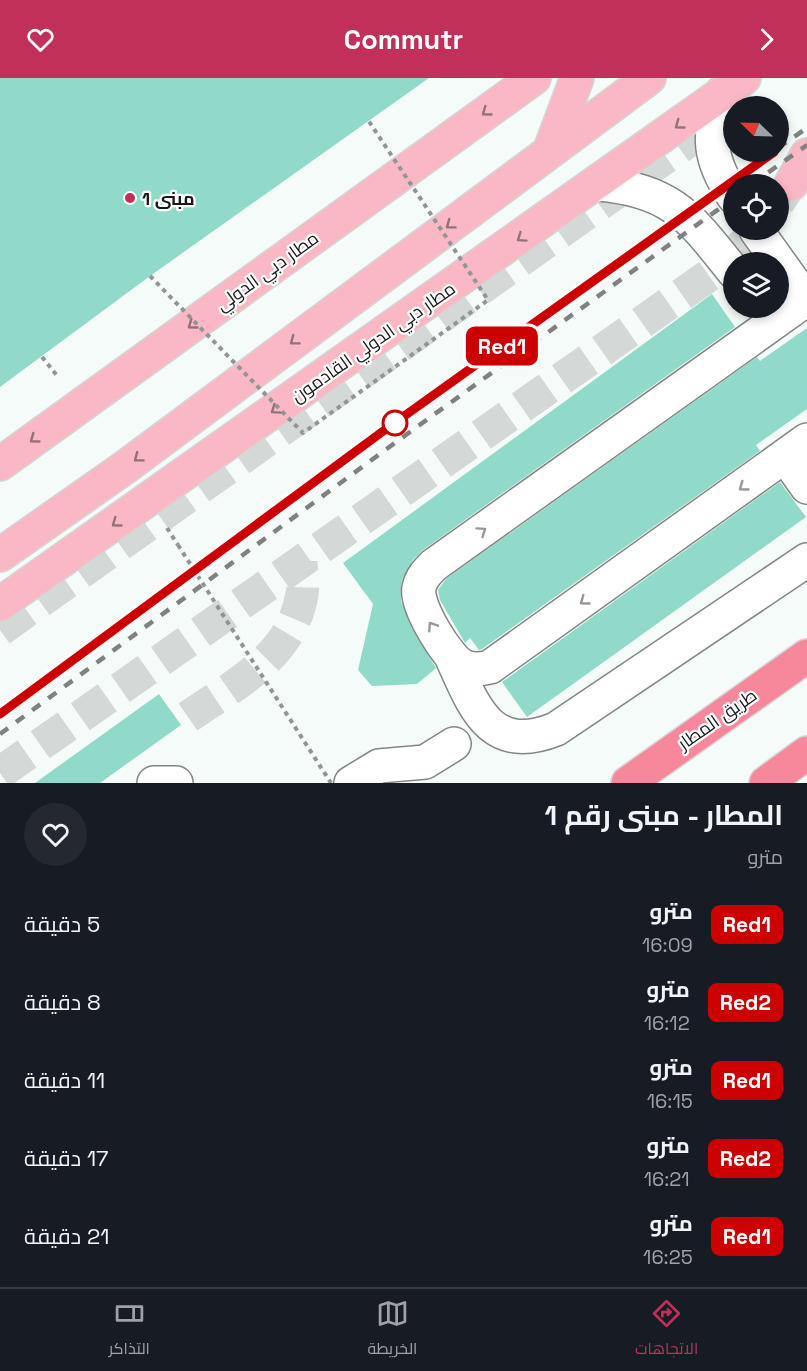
<!DOCTYPE html>
<html lang="ar">
<head>
<meta charset="utf-8">
<style>
	:root { --surface:#171b24; --page:#242831; --text:#f1f3f6; --muted:#9ea1a6; --line:#363941; --accent:#c03058 }
	body { margin:0; font-family:"Space Grotesk",Cairo,sans-serif; background:var(--page); color:var(--text); direction:rtl; height:100vh; display:flex; flex-direction:column; font-size:22px; white-space:nowrap }
	* { box-sizing:border-box; margin:0 }
	p { font-size:20px; color:var(--muted) }
	.icon { flex:none; width:33px; height:33px; fill:none; stroke:currentColor; stroke-width:2; stroke-linecap:round; stroke-linejoin:round }
	.map { position:relative; height:705px; overflow:hidden; direction:ltr }
	.panel { display:flex; flex-direction:column; background:var(--surface); flex:1 }
	.panel>* { flex:none }
	.badge { padding:0 12px; border-radius:9px; font-size:21px; line-height:39px }
	.needle { width:39px; rotate:293deg }
	.fabs { position:absolute; left:723px; top:18px; display:grid; gap:12px }
	.fabs a { display:grid; place-items:center; width:66px; height:66px; border-radius:50%; background:var(--surface); box-shadow:0 3px 9px #0003; font-size:30px }
	.map>.badge { position:absolute; translate:-50% -50%; box-shadow:0 0 0 3px #fff }
	.round { display:grid; place-items:center; flex:none; width:63px; height:63px; border-radius:32px; background:var(--page) }
	.headline { display:flex; align-items:center; justify-content:space-between; height:102px; padding:0 24px }
	h1 { font-size:28px; font-weight:700; line-height:45px }
	ul { padding:0; list-style:none }
	li { display:flex; align-items:center; gap:18px; height:78px; padding:0 24px }
	li div { flex:1 }
	li b { display:block; font-size:22px }
	li em { font-style:normal }
	li .badge { min-width:66px; font-weight:700; text-align:center }
	header { display:flex; justify-content:space-between; align-items:center; height:78px; padding:0 24px; background:var(--accent); color:#fff; font-size:27px; font-weight:700 }
	.tabs { display:flex; justify-content:space-around; align-items:center; height:84px; border-top:2px solid var(--line); background:var(--surface); font-size:16px; color:var(--muted) }
	.tabs a { display:grid; justify-items:center; gap:3px }
	.tabs .on { color:var(--accent) }
	.map>svg:first-child { display:block }
	.building { fill:#91dac9 }
	.lines { fill:none; stroke-linecap:round; stroke-linejoin:round }
	.minor-tunnel { stroke:#d4d9d7; stroke-width:33; stroke-dasharray:33 16; stroke-linecap:butt }
	.major-tunnel { stroke:#d4d9d7; stroke-width:33; stroke-dasharray:33 16; stroke-linecap:butt }
	.minor-casing { stroke:#828785; stroke-width:36 }
	.major-casing { stroke:#d5d5d5; stroke-width:36 }
	.highway-casing { stroke:#d5d5d5; stroke-width:36 }
	.path { stroke:#919594; stroke-width:4; stroke-dasharray:4.5 4.5; stroke-linecap:butt }
	.minor { stroke:#fff; stroke-width:33 }
	.major { stroke:#fab8c4; stroke-width:33 }
	.highway { stroke:#f7889c; stroke-width:33 }
	.rail { stroke:#7f8281; stroke-width:4.5; stroke-dasharray:10 10; stroke-linecap:butt }
	.path-bridge { stroke:#919594; stroke-width:4; stroke-dasharray:4.5 4.5; stroke-linecap:butt }
	.oneway { stroke:#947077 }
	.oneway2 { stroke:#979797 }
	.line-casing { stroke:#fff; stroke-width:14 }
	.line { stroke:#c00; stroke-width:9 }
	.poi-dot { fill:#c03058; stroke:#fff; stroke-width:2 }
	.stop-dot { fill:#fff; stroke:#c00; stroke-width:3 }
	.labels { text-anchor:middle; dominant-baseline:central; stroke-width:4.5; stroke-linejoin:round; paint-order:stroke }
	.poi-label { font-size:18px; font-weight:bold; fill:#171818; stroke:#fff; text-anchor:start }
	.street-label { font-size:18px; fill:#171818; stroke:#fff }
</style>
</head>
<body>
<header><svg class="icon" aria-label="forward" viewBox="0 0 24 24"><path d="M9 5l7 7-7 7"/></svg>Commutr<svg class="icon" aria-label="heart" viewBox="0 0 24 24"><path d="M12 20l-8-8c-3-5 5-10 8-4 3-6 11-1 8 4z"/></svg></header>
<div class="map">
<svg width="807" height="705" viewBox="0 0 807 705">
	<rect width="100%" height="100%" fill="#f5fbf9"/>
	<!-- building -->
	<path class="building" d="M 0,0 L 429,0 L 150,198 L 0,309 Z
		M 712,216 L 735,249 L 423,472 L 413,482 L 402,502 L 401,523 L 411,549 L 436,590 L 417,606 L 372,608 L 358,592 L 373,526 L 343,485 Z
		M 807,250 L 807,331 L 756,367 L 760,373 L 482,571 L 479,572 L 470,560 L 465,565 L 440,522 L 438,512 L 446,501 L 757,279 L 760,283 Z
		M 780,404 L 806,439 L 527,639 L 502,604 Z
		M 159,616 L 181,647 L 100,705 L 35,705 Z"/>
	<g class="lines">
		<!-- minor-tunnel -->
		<path class="minor-tunnel" d="M 188,639 C 236,606 292,578 302,516 C 304,506 301,494 301,483"/>
		<!-- major-tunnel -->
		<path class="major-tunnel" d="M 778,125 L 791,106
			M 0,552 L 721,40
			M 0,695 L 718,191 L 758,152"/>
		<defs>
			<path id="minor" d="M 721,16 C 707,58 709,82 734,119
				M 598,106 C 672,112 690,139 734,194
				M 756,152 L 807,223
				M 807,221 L 434,487 C 427,494 421,500 419,510 C 415,527 448,581 463,588 C 472,593 481,591 490,589 L 807,362
				M 785,378 L 807,409
				M 451,578 C 474,628 489,678 556,651 L 807,482
				M 154,705 L 176,705
				M 351,705 L 379,688 L 425,684 L 454,666"/>
			<path id="major" d="M 550,72 L 577,0
				M 791,106 L 807,77
				M 0,386 L 534,0
				M 0,477 L 124,390 L 649,0
				M 0,526 L 744,0"/>
			<path id="highway" d="M 628,705 L 807,578
				M 766,705 L 807,675"/>
		</defs>
		<!-- minor casing -->
		<use href="#minor" class="minor-casing"/>
		<!-- major casing -->
		<use href="#major" class="major-casing"/>
		<!-- highway casing -->
		<use href="#highway" class="highway-casing"/>
		<!-- path -->
		<path class="path" d="M 42,279 L 59,300
			M 167,450 L 178,467"/>
		<!-- minor -->
		<use href="#minor" class="minor"/>
		<!-- major -->
		<use href="#major" class="major"/>
		<!-- highway -->
		<use href="#highway" class="highway"/>
		<!-- rail -->
		<path class="rail" d="M 778,70 L 807,50
			M 752,106 L 807,67
			M 0,636 L 386,351 L 774,74
			M 0,656 L 396,364 L 734,120"/>
		<!-- path-bridge -->
		<path class="path-bridge" d="M 150,198 L 303,355 L 488,222 L 368,42
			M 178,467 L 331,705"/>
	</g>
	<!-- one-way arrows -->
	<defs><path id="oneway-chevron" d="M-2-3.5L2.5 0L-2 3.5" fill="none" stroke-width="1.6" stroke-linecap="round" stroke-linejoin="round" transform="scale(1.5)"/></defs>
	<g class="oneway">
		<use href="#oneway-chevron" transform="translate(486 34) rotate(144)"/>
		<use href="#oneway-chevron" transform="translate(679 47) rotate(144)"/>
		<use href="#oneway-chevron" transform="translate(450 147) rotate(143)"/>
		<use href="#oneway-chevron" transform="translate(521 160) rotate(145)"/>
		<use href="#oneway-chevron" transform="translate(192 247) rotate(144)"/>
		<use href="#oneway-chevron" transform="translate(294 263) rotate(143)"/>
		<use href="#oneway-chevron" transform="translate(275 332) rotate(145)"/>
		<use href="#oneway-chevron" transform="translate(34 361) rotate(144)"/>
		<use href="#oneway-chevron" transform="translate(138 380) rotate(143)"/>
		<use href="#oneway-chevron" transform="translate(116 445) rotate(144)"/>
	</g>
	<g class="oneway2">
		<use href="#oneway-chevron" transform="translate(743 409) rotate(144)"/>
		<use href="#oneway-chevron" transform="translate(482 453) rotate(-35)"/>
		<use href="#oneway-chevron" transform="translate(584 523) rotate(144)"/>
		<use href="#oneway-chevron" transform="translate(432 548) rotate(-123)"/>
	</g>
	<g class="lines">
		<defs>
			<path id="line" d="M 0,636 L 386,351 L 774,74"/>
		</defs>
		<!-- line casing -->
		<use href="#line" class="line-casing"/>
		<!-- line -->
		<use href="#line" class="line"/>
	</g>
	<!-- markers -->
	<circle class="poi-dot" cx="130" cy="120" r="6"/>
	<circle class="stop-dot" cx="395" cy="345" r="12"/>
	<g class="labels">
		<!-- poi labels -->
		<g class="poi-label">
			<text x="142" y="120">مبنى 1</text>
		</g>
		<!-- street labels -->
		<g class="street-label">
			<text transform="translate(267 193) rotate(-36)">مطار دبي الدولي</text>
			<text transform="translate(373 264) rotate(-35)">مطار دبي الدولي القادمون</text>
			<text transform="translate(717 641) rotate(-35)">طريق المطار</text>
		</g>
	</g>
</svg>
<div class="fabs">
<a><svg class="needle" viewBox="-14 -14 28 28"><path d="M0-13l5 13h-10z" fill="#e53935"/><path d="M0 13l5-13h-10z" fill="#9ea1a6"/></svg></a>
<a><svg class="icon" aria-label="locate" viewBox="0 0 24 24"><circle cx="12" cy="12" r="6"/><path d="M12 2v4M12 18v4M2 12h4M18 12h4"/></svg></a>
<a><svg class="icon" aria-label="layers" viewBox="0 0 24 24"><path d="M12 4l9 5-9 5-9-5zM3 14l9 5 9-5"/></svg></a>
</div>
<b class="badge" style="left:502px;top:268px;background:#c00;color:#fff">Red1</b>
</div>
<section class="panel">
<div class="headline"><div><h1>المطار - مبنى رقم 1</h1><p>مترو</p></div><a class="round"><svg class="icon" aria-label="heart" viewBox="0 0 24 24"><path d="M12 20l-8-8c-3-5 5-10 8-4 3-6 11-1 8 4z"/></svg></a></div>
<ul>
<li><span class="badge" style="background:#c00;color:#fff">Red1</span><div><b>مترو</b><p>16:09</p></div><em>5 دقيقة</em></li>
<li><span class="badge" style="background:#c00;color:#fff">Red2</span><div><b>مترو</b><p>16:12</p></div><em>8 دقيقة</em></li>
<li><span class="badge" style="background:#c00;color:#fff">Red1</span><div><b>مترو</b><p>16:15</p></div><em>11 دقيقة</em></li>
<li><span class="badge" style="background:#c00;color:#fff">Red2</span><div><b>مترو</b><p>16:21</p></div><em>17 دقيقة</em></li>
<li><span class="badge" style="background:#c00;color:#fff">Red1</span><div><b>مترو</b><p>16:25</p></div><em>21 دقيقة</em></li>
</ul>
</section>
<nav class="tabs">
<a class="on"><svg class="icon" aria-label="directions" viewBox="0 0 24 24"><path d="M12 3l9 9-9 9-9-9zM9 14v-3h6M13 9l2 2-2 2"/></svg>الاتجاهات</a>
<a><svg class="icon" aria-label="map" viewBox="0 0 24 24"><path d="M3 6l6-2 6 2 6-2v14l-6 2-6-2-6 2zM9 4v14M15 6v14"/></svg>الخريطة</a>
<a><svg class="icon" aria-label="tickets" viewBox="0 0 24 24"><path d="M3 7h18v10H3zM15 7v10"/></svg>التذاكر</a>
</nav>
</body>
</html>
